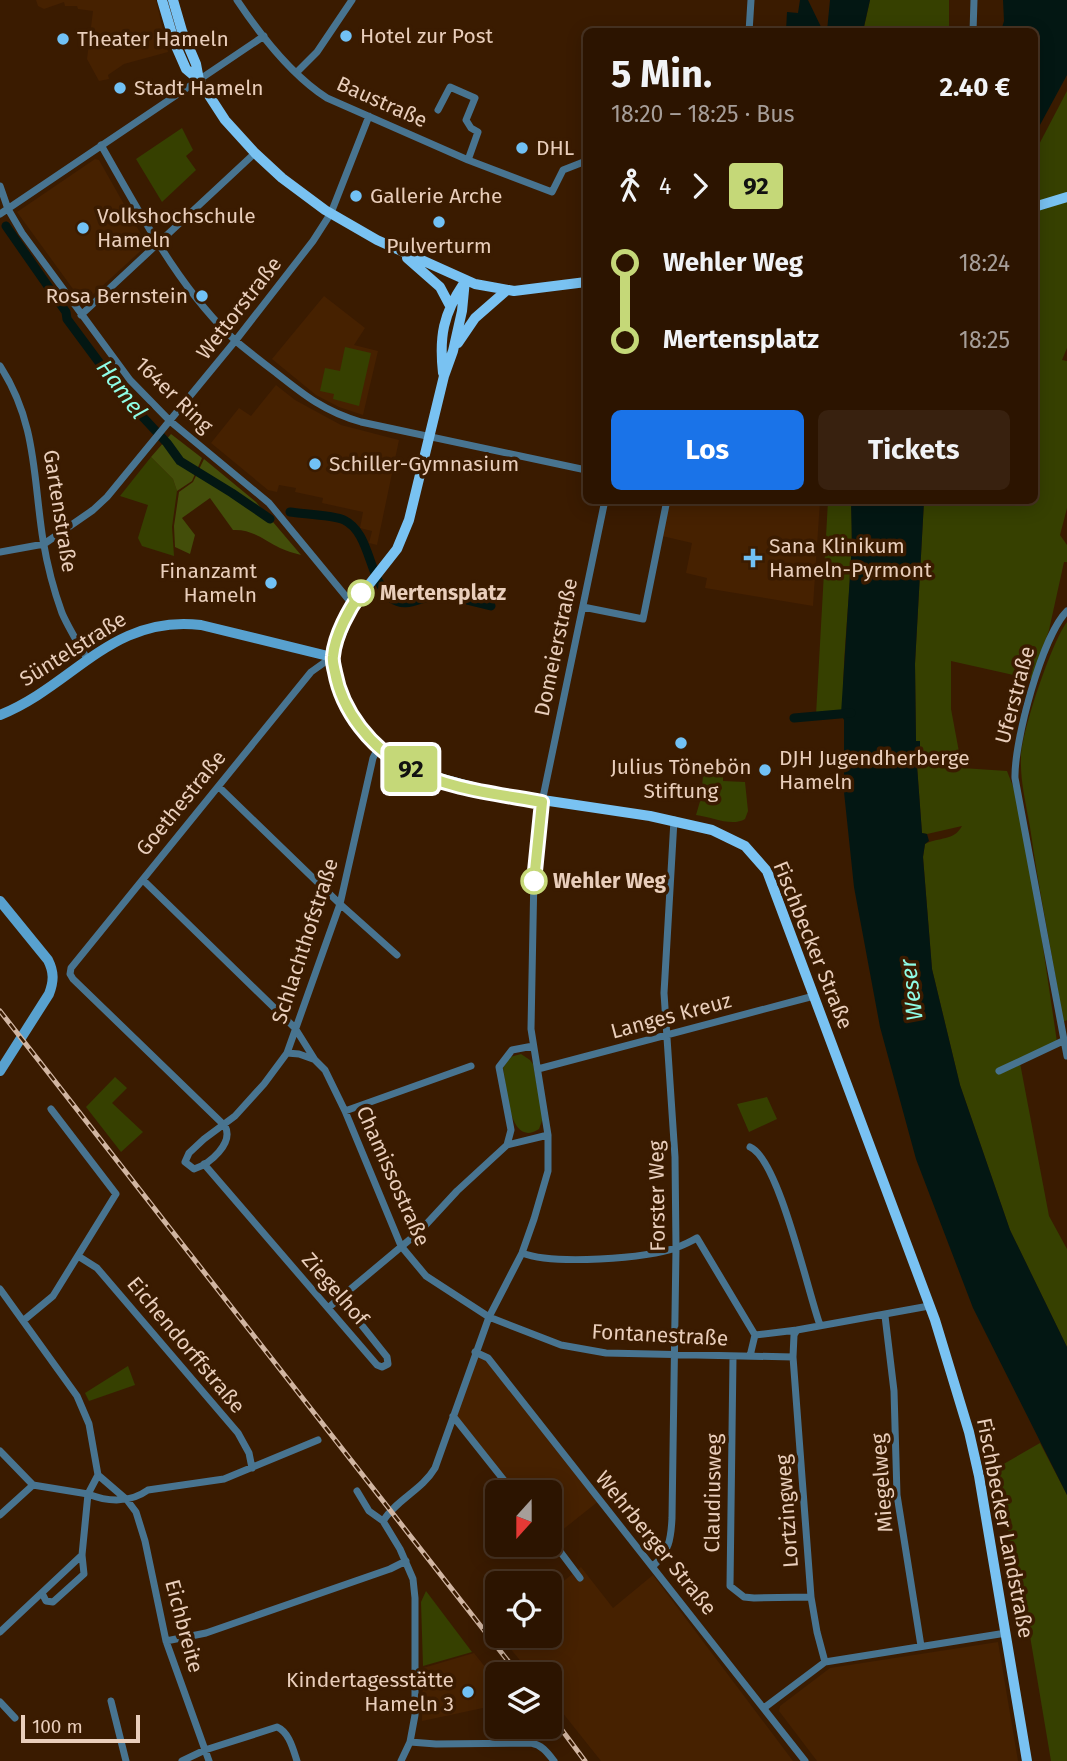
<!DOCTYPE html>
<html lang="de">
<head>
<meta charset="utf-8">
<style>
	:root { --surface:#2c1400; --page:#38210f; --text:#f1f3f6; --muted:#a69e99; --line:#483322; --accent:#1a73e8 }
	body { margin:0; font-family:"Fira Sans",sans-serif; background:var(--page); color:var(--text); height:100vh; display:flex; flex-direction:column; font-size:26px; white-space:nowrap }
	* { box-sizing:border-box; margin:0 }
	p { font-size:23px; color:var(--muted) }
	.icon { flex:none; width:38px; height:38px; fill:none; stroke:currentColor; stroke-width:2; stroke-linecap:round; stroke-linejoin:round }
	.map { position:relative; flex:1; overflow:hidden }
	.details { position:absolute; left:583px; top:28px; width:455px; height:476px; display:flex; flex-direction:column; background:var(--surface); border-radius:10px; box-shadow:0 4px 18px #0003,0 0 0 2px var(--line) }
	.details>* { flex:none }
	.badge { padding:0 14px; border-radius:5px; font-size:24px; line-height:46px }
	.needle { width:46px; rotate:201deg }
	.buttons { position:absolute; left:485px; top:1480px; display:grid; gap:14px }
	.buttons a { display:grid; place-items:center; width:77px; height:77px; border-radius:10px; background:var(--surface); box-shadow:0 4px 18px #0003,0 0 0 2px var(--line); font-size:35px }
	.scale { position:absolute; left:21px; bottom:18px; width:119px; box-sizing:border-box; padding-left:7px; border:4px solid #e9cebb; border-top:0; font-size:19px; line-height:24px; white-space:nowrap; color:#e9cebb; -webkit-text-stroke:5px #3a1b00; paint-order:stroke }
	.map>.badge { position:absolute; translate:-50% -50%; box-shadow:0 0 0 4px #fff }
	.legs { display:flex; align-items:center; gap:10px; height:77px; padding:0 28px; font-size:23px }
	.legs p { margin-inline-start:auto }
	.summary { display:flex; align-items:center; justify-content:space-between; height:119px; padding:0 28px }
	h1 { font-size:38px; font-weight:700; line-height:52px }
	.cta { display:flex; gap:14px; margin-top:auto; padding:14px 28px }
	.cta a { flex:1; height:80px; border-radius:10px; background:var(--accent); color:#fff; font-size:28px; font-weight:700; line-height:80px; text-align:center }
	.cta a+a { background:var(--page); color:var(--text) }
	ul { padding:0 28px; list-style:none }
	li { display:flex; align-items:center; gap:24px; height:77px; font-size:26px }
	li i { display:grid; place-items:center; width:10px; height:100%; margin:0 9px; background:currentColor }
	li i::after { content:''; width:18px; height:18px; margin:-9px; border:5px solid; border-radius:50%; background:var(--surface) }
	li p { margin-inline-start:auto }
	li:first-child i { background:linear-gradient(#0000 50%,currentColor 0) }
	li:last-child i { background:linear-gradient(currentColor 50%,#0000 0) }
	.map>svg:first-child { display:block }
	.built { fill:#462100 }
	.green { fill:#364000 }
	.forest { fill:#434e0a }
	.water { fill:#031713 }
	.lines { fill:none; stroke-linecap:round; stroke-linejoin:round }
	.canal { stroke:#031713; stroke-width:9 }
	.minor { stroke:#487490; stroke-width:7 }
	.secondary { stroke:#58a1cf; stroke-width:10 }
	.primary { stroke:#79c2f2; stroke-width:10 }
	.rail-casing { stroke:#d1b5a1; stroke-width:5 }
	.rail { stroke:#3a1b00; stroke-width:2.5; stroke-dasharray:8; stroke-linecap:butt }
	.line-1-casing { stroke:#fff; stroke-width:16 }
	.line-1 { stroke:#c5d878; stroke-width:10 }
	.poi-dot { fill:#71c1f5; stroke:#3a1b00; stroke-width:2.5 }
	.stop-1-dot { fill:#fff; stroke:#c5d878; stroke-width:3.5 }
	.labels { text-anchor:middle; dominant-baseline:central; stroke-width:7; stroke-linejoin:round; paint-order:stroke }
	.poi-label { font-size:21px; fill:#e9cebb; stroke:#3a1b00; text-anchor:start }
	.street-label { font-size:21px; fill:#e9cebb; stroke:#3a1b00 }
	.stop-label { font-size:21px; font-weight:bold; fill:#e9cebb; stroke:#3a1b00; text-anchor:start }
	.water-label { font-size:23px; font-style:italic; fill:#8ffce5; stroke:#3a1b00 }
</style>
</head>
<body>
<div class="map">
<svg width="1067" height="1761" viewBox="0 0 1067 1761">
	<rect width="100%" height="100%" fill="#3a1b00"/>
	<!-- built -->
	<path class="built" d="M 36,0 L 156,0 L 168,52 L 124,64 L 108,75 L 109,79 L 99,81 L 87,59 L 93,11 L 78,9 L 77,6 L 65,6 L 64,2 L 44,9 L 38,6 Z
		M 95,159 L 99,160 L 147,245 L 86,301 L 81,300 L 17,212 Z
		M 324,296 L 365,328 L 354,345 L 378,351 L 363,415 L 339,407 L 316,395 L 272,359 Z
		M 276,385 L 295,400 L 341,425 L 399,440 L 377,545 L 369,543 L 372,531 L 360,528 L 363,512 L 322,503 L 323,498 L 295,492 L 296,488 L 279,485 L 277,492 L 268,490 L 211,443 L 239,408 L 251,416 Z
		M 670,501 L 820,501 L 813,606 L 705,588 L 707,578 L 686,573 L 692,543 L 662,536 Z
		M 475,1352 L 488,1358 L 600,1500 L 551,1539 L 550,1493 L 514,1493 L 453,1416 Z
		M 581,1567 L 613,1608 L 653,1575 L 793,1761 L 601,1761 L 550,1697 L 550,1675 L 532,1675 L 500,1636 L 550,1636 L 550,1592 Z
		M 998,1642 L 1018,1761 L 817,1761 L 779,1711 L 780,1706 L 830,1668 Z
		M 474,1653 L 497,1682 L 497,1705 L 422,1721 L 423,1668 Z"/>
	<!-- green -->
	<path class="green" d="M 870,0 L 949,0 L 949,31 L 863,32 Z
		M 1067,91 L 1067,348 L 1062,360 L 1067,361 L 1067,508 L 1060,535 L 1067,545 L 1067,562 L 1064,562 L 1049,630 L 1032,679 L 951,661 L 951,709 L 962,768 L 1007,771 L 1016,794 L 1041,934 L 1057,1042 L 1020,1063 L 1049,1216 L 1067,1249 L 1067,1347 L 1010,1230 L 960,1085 L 932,969 L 923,857 L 925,844 C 939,837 954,841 962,826 L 927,834 L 922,833 L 916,752 L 916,747 L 920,747 L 920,742 L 916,742 L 915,664 L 924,501 L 1034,500 L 1034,154 Z
		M 182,128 L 193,150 L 186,156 L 196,170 L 162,202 L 136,159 Z
		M 345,347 L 371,353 L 359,406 L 333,399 L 334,394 L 320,391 L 325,368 L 340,371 Z
		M 151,457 L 173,479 L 177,491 L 172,527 L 174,556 L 142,546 L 138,538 L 148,505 L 120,496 Z
		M 828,501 L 851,501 C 855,570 842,640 843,709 L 842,712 L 816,715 Z
		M 1067,622 L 1067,1020 L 1063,1022 C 1053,956 1039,892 1030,827 C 1026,804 1020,780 1021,758 C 1021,733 1052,641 1067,622 Z
		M 703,776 L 723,776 L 723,781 L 745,782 L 748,811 L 745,819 C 732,827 712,817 696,815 L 701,798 Z
		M 521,1054 L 530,1060 L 533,1064 L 543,1118 L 539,1129 C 508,1149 507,1086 503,1068 L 510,1057 Z
		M 115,1077 L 127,1088 L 112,1103 L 143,1132 L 121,1152 L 86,1107 Z
		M 767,1097 L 777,1119 L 749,1132 L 737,1104 Z
		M 128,1366 L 135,1385 L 89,1401 L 85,1393 Z
		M 1040,1443 L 1067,1495 L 1067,1761 L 1051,1761 L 1027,1618 L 995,1469 Z
		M 426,1591 L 472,1652 L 423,1666 L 421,1602 Z"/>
	<!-- forest -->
	<path class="forest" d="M 171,434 L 202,458 L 192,481 L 177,491 L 173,479 L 151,457 Z
		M 204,459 L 256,502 L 301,555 C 294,553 286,551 280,548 C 264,540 252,529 233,530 L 210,498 L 182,518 L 195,535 L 190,554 L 175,547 L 174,526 L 179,492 L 193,482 Z"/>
	<!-- water -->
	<path class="water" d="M 800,0 L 808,0 L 823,31 L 786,31 L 787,12 L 798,13 Z
		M 830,0 L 870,0 L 863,31 L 827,31 Z
		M 1003,0 L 1067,0 L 1067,75 L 1034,136 L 1034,32 L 1001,31 L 1004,21 Z
		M 851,501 L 924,501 L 915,664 L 916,741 L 920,741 L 920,747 L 916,747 L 916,752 L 922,833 L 927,834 L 929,841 L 925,844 L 923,857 L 932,969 L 960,1085 L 1010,1230 L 1067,1347 L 1067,1495 L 973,1308 L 916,1159 L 880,1027 L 854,887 L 844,792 L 844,720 L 841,714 L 852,544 Z"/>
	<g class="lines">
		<!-- canal -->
		<path class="canal" d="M 6,226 L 66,312 L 67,319 L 127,400 L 167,443 L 180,461 L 232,493 L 270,519
			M 290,512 C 303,514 333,515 344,520 C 371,533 368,579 391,598 C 405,609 419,598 433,596 C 449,594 475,602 491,606
			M 794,718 L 851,713"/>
		<!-- minor -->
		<path class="minor" d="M 237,0 C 261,36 291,75 327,98 L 468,160 L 552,192 L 563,170 L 586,161
			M 749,32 L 751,0
			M 973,32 L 974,0
			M 296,73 L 317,52 L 352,0
			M 438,110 L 450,87 L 475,98 L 466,120 L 471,128 L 478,132 L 468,160
			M 101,145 C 139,211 180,291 237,342 C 249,352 262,362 275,372 C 304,395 325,412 361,422 L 586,470
			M 0,186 L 8,209 L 22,233 L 130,380 L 170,421 L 269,503 L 353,605
			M 0,214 L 264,36
			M 81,315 L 255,153
			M 0,366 C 37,423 33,477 43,540 C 47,564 54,591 62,613 C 69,629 79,645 88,660
			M 0,552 L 44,544 L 93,510 L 107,497 L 236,340 L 313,241 L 331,213 L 369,116
			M 583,607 L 643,619 L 667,500
			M 1067,611 C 1042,636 1014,742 1015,778 L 1067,1056
			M 332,657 L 311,672 L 71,968 L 70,974 L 73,979 L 225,1126 C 234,1143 210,1164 194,1169 L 185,1162 L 189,1153 L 204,1139 L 235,1116 L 264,1084 L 287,1053 L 340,904 L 373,758 L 379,746
			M 219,787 L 340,904 L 397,955
			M 143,880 L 295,1028 L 315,1060 L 325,1070 L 345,1111 L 401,1246 L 426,1276 L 489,1317 L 561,1345 L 606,1353 L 793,1357
			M 533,1046 L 512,1050 L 499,1067 L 511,1130 L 507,1145 L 548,1135
			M 287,1053 L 299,1054 L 313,1059
			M 538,1069 L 814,996
			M 999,1071 L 1065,1040
			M 345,1111 L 471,1066
			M 750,1147 C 779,1159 808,1293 820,1325
			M 204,1164 L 377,1365 L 382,1367 L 388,1364 L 387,1357 L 340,1298
			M 522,1253 C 553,1265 646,1259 678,1247 C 684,1245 691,1241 697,1238 L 755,1335
			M 78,1256 L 97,1268 L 238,1433 L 249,1453 L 252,1468
			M 0,1289 L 77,1396 L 89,1424 L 98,1475 L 127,1500 L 136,1512 L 145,1541 L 166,1641 L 209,1761
			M 328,1308 L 420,1231 L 457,1191 L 507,1145
			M 885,1316 L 894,1391 L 897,1495 L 921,1646
			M 24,1320 L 53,1296 L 116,1194 L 51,1109
			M 475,1352 L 488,1358 L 805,1761
			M 750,1356 L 755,1335 L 797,1330
			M 733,1357 L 730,1586 L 744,1597 L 754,1598 L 811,1597
			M 453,1416 L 514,1493
			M 0,1451 L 33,1485 L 88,1494 L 98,1475
			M 357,1491 L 369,1511 L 383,1521 L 400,1549 L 413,1579 L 415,1598 L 415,1715 L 410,1742 L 401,1761
			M 0,1515 L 33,1485
			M 383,1521 C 397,1499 422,1490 435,1468 L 489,1317 L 522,1253 L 534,1219 L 548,1171 L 548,1135 L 531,1029 L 534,873 L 542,802 L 605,500
			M 550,1538 L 580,1578
			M 653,1566 C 669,1552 671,1539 672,1518 L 676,1248 L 675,1157 L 664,993 L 674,820
			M 42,1593 L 46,1601 L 53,1602 L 84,1574 L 82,1555 L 88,1494 C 108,1502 130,1503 148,1490 L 224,1479 L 318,1440
			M 0,1632 L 82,1555
			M 166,1641 L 206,1633 L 390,1569 L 406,1561
			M 825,1662 L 817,1632 L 811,1597 L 793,1357 L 794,1335 L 797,1330 L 929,1306
			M 111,1701 L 126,1761
			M 0,1702 L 15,1718
			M 764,1708 L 825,1662 L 1006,1633
			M 410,1742 L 436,1744 L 531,1743 C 542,1745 547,1752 554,1761
			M 182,1761 L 205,1750 L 277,1727 C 289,1732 293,1749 297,1761"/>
		<!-- secondary -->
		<path class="secondary" d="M 0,715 C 73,686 112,614 201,625 L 332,657
			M 0,901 L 48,960 C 54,972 54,981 49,994 L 0,1071"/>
		<!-- primary -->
		<path class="primary" d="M 162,0 L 175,44 L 186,69 L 199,80
			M 173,0 L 182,31 L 196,64 L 199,80 L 225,120 L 255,153 L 282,178 L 325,210 L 377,240 L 475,284 L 514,291 L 586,282
			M 1034,207 L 1067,197
			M 407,258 L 440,287 L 449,304
			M 465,280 L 462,311 L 453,351 L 444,376 L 409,520 L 397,549 L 353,605 L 332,657 L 337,686 L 344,703 L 354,718 L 379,746 L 407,768 L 421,773 L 495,793 L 650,816 L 712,830 L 745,846 L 767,871 L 935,1320 L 969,1432 L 979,1476 L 1027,1761
			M 458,343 L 475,318 L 507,290
			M 443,373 C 439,337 443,314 464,283"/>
		<defs>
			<path id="rail" d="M 0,1011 L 519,1675
				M 550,1714 L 585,1761"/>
		</defs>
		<!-- rail casing -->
		<use href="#rail" class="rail-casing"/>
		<!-- rail -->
		<use href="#rail" class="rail"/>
	</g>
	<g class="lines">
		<defs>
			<path id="line-1" d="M 361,593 C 349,609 335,635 333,656 C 332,661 334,667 335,672 C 342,711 371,748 407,767 C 446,789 498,794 542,802 L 534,881"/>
		</defs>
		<!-- line-1 casing -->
		<use href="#line-1" class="line-1-casing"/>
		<!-- line-1 -->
		<use href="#line-1" class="line-1"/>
	</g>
	<!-- markers -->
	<g class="poi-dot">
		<circle cx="346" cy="36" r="7"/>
		<circle cx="63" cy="39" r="7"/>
		<circle cx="120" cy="88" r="7"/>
		<circle cx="522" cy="148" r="7"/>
		<circle cx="356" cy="196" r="7"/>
		<circle cx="439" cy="222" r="7"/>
		<circle cx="83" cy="228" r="7"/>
		<circle cx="202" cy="296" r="7"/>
		<circle cx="315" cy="464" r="7"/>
		<path d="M749.5 547.5h7v7h7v7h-7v7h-7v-7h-7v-7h7z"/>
		<circle cx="271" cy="583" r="7"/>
		<circle cx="681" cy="743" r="7"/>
		<circle cx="765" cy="770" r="7"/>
		<circle cx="468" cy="1692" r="7"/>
	</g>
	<g class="stop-1-dot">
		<circle cx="361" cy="593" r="12"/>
		<circle cx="534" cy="881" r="12"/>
	</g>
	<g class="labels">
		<!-- poi labels -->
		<g class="poi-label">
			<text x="360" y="36">Hotel zur Post</text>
			<text x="77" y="39">Theater Hameln</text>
			<text x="134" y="88">Stadt Hameln</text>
			<text x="536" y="148">DHL</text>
			<text x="370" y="196">Gallerie Arche</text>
			<text x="97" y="216">Volkshochschule<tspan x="97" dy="24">Hameln</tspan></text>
			<text x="439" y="246" text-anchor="middle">Pulverturm</text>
			<text x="188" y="296" text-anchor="end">Rosa Bernstein</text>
			<text x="329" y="464">Schiller-Gymnasium</text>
			<text x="769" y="546">Sana Klinikum<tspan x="769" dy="24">Hameln-Pyrmont</tspan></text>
			<text x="257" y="571" text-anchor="end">Finanzamt<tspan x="257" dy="24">Hameln</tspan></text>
			<text x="779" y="758">DJH Jugendherberge<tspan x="779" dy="24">Hameln</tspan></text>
			<text x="681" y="767" text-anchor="middle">Julius Tönebön<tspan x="681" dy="24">Stiftung</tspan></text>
			<text x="454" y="1680" text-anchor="end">Kindertagesstätte<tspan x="454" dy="24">Hameln 3</tspan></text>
		</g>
		<!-- street labels -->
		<g class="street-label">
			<text transform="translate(382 102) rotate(24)">Baustraße</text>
			<text transform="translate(239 308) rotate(-52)">Wettorstraße</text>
			<text transform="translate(174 395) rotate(44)">164er Ring</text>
			<text transform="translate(60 511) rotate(81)">Gartenstraße</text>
			<text transform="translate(556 647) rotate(-78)">Domeierstraße</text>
			<text transform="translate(73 649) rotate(-32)">Süntelstraße</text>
			<text transform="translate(1015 695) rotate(-75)">Uferstraße</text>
			<text transform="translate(181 803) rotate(-51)">Goethestraße</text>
			<text transform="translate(305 941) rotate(-72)">Schlachthofstraße</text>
			<text transform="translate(813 945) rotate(68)">Fischbecker Straße</text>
			<text transform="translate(671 1016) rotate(-15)">Langes Kreuz</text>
			<text transform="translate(393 1176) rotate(66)">Chamissostraße</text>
			<text transform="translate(657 1196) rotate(-91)">Forster Weg</text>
			<text transform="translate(335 1289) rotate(49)">Ziegelhof</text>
			<text transform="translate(660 1335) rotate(3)">Fontanestraße</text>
			<text transform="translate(186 1345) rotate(50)">Eichendorffstraße</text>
			<text transform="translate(882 1483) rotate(-94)">Miegelweg</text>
			<text transform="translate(713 1493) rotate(-89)">Claudiusweg</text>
			<text transform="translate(787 1511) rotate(-94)">Lortzingweg</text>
			<text transform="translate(1005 1528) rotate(79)">Fischbecker Landstraße</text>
			<text transform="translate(656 1543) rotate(51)">Wehrberger Straße</text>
			<text transform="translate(184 1626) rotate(75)">Eichbreite</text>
		</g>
		<!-- stop labels -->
		<g class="stop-label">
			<text x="380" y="593">Mertensplatz</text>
			<text x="553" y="881">Wehler Weg</text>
		</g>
		<!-- water labels -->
		<g class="water-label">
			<text transform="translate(122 389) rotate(53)">Hamel</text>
			<text transform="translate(911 990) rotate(-97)">Weser</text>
		</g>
	</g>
</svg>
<div class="buttons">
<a><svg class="needle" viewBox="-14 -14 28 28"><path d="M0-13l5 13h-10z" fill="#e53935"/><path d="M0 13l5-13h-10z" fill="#a69e99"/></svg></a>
<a><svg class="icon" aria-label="locate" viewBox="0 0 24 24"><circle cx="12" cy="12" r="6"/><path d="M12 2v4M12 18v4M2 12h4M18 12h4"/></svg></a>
<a><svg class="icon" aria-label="layers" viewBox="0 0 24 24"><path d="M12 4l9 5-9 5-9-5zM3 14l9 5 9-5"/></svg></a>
</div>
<div class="scale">100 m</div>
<b class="badge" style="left:411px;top:769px;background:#c5d878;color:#111">92</b>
<section class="details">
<div class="summary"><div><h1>5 Min.</h1><p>18:20 – 18:25 · Bus</p></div><b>2.40 €</b></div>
<div class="legs"><svg class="icon" aria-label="walk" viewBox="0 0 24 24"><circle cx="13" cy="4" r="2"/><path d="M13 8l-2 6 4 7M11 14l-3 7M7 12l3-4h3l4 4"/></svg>4<svg class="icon" aria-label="forward" viewBox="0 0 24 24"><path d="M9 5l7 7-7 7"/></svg><b class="badge" style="background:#c5d878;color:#111">92</b></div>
<ul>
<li><i style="color:#c5d878"></i><b>Wehler Weg</b><p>18:24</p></li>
<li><i style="color:#c5d878"></i><b>Mertensplatz</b><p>18:25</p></li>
</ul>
<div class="cta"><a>Los</a><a>Tickets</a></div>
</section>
</div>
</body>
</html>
